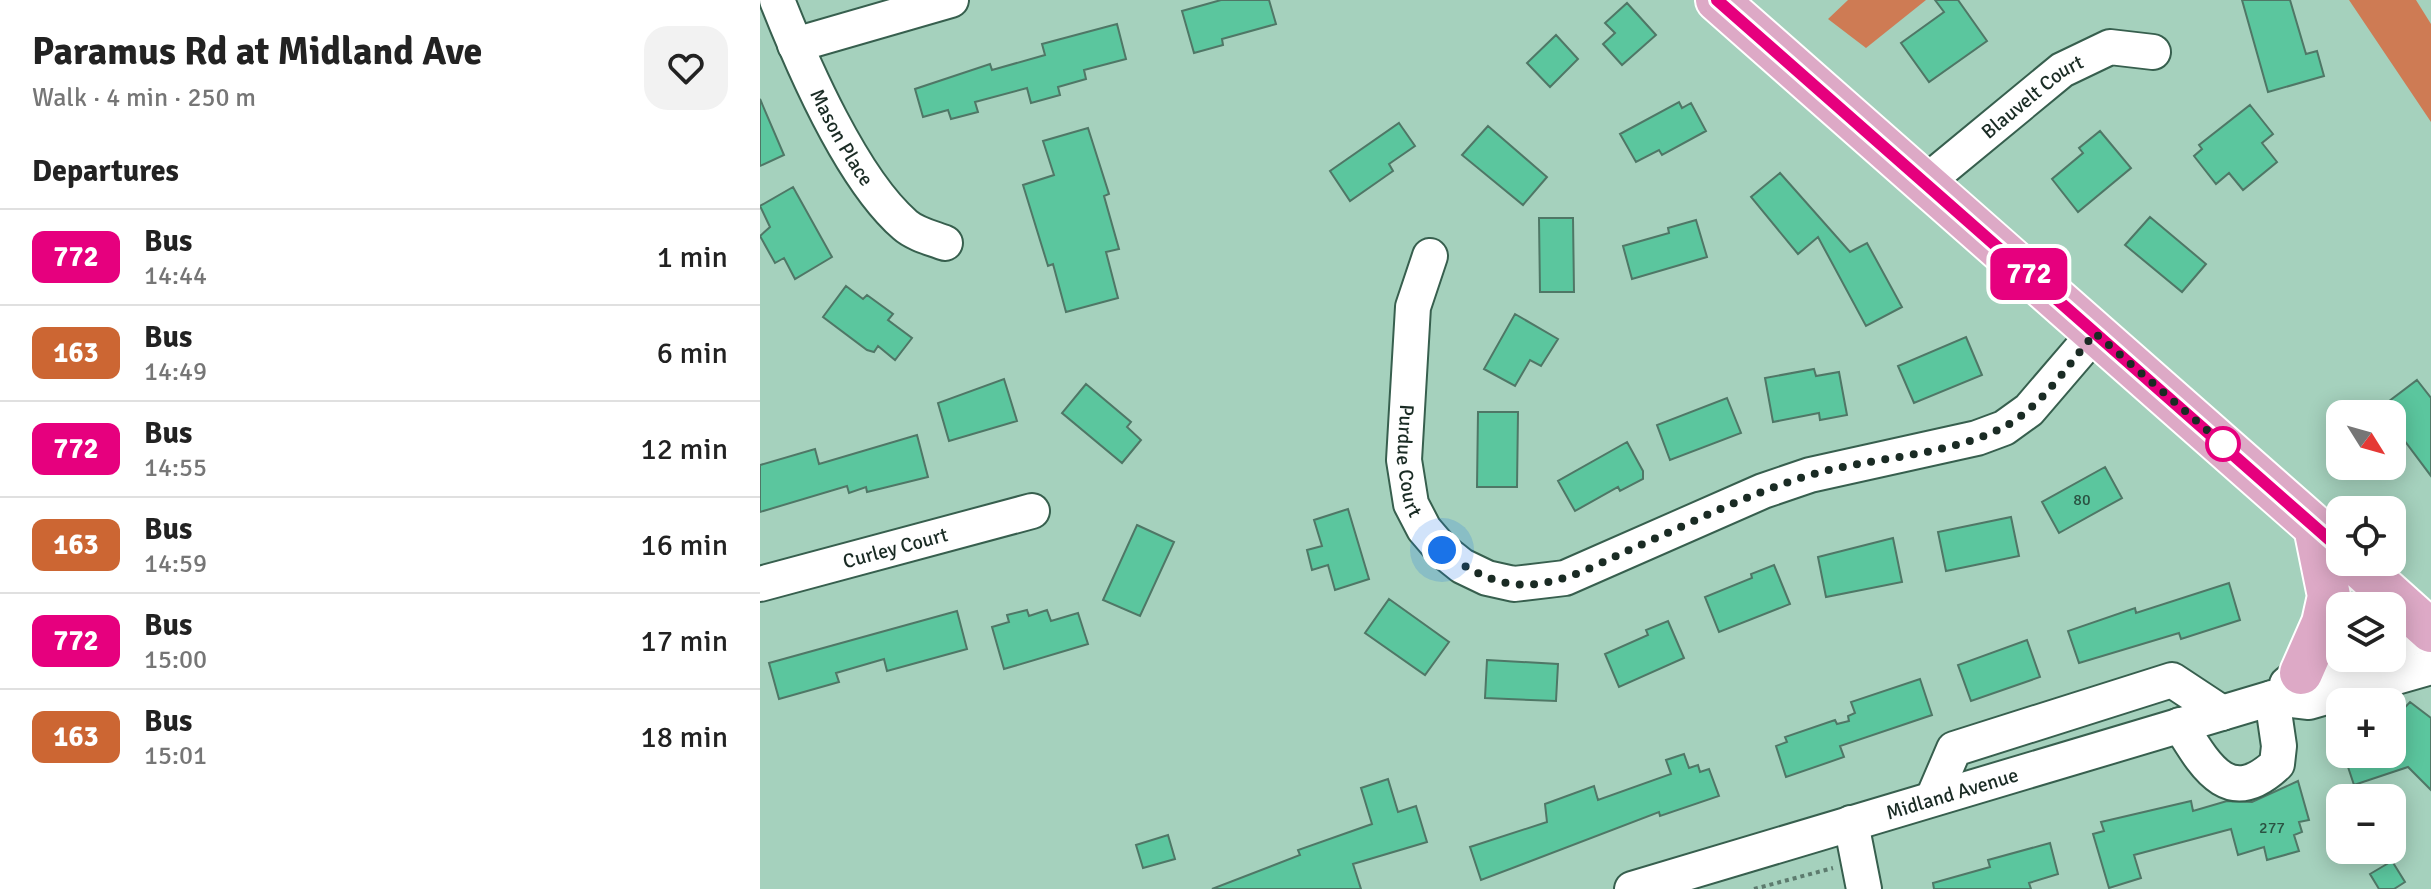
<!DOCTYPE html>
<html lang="en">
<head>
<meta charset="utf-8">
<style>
	:root { --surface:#fff; --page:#f2f2f2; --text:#222; --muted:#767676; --line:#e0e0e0 }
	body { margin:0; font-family:Signika,sans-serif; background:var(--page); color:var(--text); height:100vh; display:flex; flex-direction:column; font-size:30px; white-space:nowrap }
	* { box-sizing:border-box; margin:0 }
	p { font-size:26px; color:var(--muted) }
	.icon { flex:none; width:44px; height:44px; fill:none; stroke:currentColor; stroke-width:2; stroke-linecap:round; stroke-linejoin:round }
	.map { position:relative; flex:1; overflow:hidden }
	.details { display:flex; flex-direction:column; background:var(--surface); width:760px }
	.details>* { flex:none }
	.badge { padding:0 16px; border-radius:12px; font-size:28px; line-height:52px }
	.needle { width:52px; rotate:127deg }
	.tools { position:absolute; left:1566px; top:400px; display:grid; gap:16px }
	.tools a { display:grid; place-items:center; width:80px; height:80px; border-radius:16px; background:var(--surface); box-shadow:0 4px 20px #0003; font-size:40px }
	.you { position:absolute; width:40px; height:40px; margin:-20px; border:6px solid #fff; border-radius:50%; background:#1a73e8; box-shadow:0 0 0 12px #1a73e833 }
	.map>.badge { position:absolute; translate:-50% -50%; box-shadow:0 0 0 4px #fff }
	h2 { padding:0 32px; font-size:30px; line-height:72px }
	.round { display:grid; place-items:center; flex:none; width:84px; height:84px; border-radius:24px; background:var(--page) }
	.overview { display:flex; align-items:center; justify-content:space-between; height:136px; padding:0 32px }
	h1 { font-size:38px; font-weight:700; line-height:60px }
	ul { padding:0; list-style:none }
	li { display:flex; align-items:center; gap:24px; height:96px; padding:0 32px; border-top:2px solid var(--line) }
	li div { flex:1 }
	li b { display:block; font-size:30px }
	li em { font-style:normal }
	li .badge { min-width:88px; font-weight:700; text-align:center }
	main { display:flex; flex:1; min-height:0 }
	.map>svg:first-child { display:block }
	.forest { fill:#ce7b54 }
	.building { fill:#5bc69e; stroke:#4f7766; stroke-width:2 }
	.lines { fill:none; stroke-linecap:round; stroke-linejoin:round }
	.minor-casing { stroke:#375f4e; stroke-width:38 }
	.major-casing { stroke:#fff; stroke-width:46 }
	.path { stroke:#5d7b6e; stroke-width:4; stroke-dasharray:4 4; stroke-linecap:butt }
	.minor { stroke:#fff; stroke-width:34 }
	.major { stroke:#dda9c6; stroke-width:42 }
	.line-casing { stroke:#fff; stroke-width:18 }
	.line { stroke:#e6007e; stroke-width:12 }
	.walk { stroke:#1a2b24; stroke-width:8; stroke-dasharray:0 14.4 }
	.stop-dot { fill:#fff; stroke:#e6007e; stroke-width:4 }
	.labels { text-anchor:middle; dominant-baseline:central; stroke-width:7; stroke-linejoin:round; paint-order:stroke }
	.number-label { font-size:16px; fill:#2a5242 }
	.street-label { font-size:20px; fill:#1a2b24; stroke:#d6ece1 }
</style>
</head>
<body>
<main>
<section class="details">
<div class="overview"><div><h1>Paramus Rd at Midland Ave</h1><p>Walk · 4 min · 250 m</p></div><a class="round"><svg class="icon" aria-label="heart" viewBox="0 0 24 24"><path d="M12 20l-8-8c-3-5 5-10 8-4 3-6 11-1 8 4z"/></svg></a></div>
<h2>Departures</h2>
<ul>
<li><span class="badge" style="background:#e6007e;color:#fff">772</span><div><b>Bus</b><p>14:44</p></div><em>1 min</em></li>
<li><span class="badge" style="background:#c63;color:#fff">163</span><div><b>Bus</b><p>14:49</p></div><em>6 min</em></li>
<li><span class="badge" style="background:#e6007e;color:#fff">772</span><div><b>Bus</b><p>14:55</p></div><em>12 min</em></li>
<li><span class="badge" style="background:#c63;color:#fff">163</span><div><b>Bus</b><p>14:59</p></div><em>16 min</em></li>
<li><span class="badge" style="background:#e6007e;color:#fff">772</span><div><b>Bus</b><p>15:00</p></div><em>17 min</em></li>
<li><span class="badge" style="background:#c63;color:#fff">163</span><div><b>Bus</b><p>15:01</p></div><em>18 min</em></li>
</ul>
</section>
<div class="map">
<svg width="1671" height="889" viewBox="0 0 1671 889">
	<rect width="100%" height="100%" fill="#a5d1bd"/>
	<!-- forest -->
	<path class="forest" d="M 1088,0 L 1166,0 L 1106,48 L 1068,19 Z
		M 1589,0 L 1656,0 L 1671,24 L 1671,122 Z"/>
	<!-- building -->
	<path class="building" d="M 461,0 L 509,0 L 516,24 L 462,39 L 463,45 L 434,53 L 422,11 Z
		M 1175,0 L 1198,0 L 1227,41 L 1169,82 L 1141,43 L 1184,12 Z
		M 1482,0 L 1530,0 L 1546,54 L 1557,51 L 1564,76 L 1508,92 Z
		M 867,3 L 896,35 L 862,65 L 843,44 L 855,33 L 845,23 Z
		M 357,24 L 366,59 L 324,70 L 326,79 L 298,87 L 300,95 L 271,103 L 267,88 L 215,102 L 218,112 L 191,119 L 188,110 L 163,117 L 155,89 L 230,64 L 232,70 L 285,55 L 282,44 Z
		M 796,35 L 818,59 L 790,87 L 767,63 Z
		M 0,99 L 24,155 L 0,166 Z
		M 919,102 L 922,108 L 931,103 L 946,131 L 902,155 L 899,150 L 876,162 L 860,134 Z
		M 1490,105 L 1513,134 L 1502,143 L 1517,162 L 1483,190 L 1469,173 L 1456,184 L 1434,156 L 1442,149 L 1439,145 Z
		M 639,123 L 655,146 L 629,164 L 633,171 L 590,201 L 570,171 Z
		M 728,126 L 787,177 L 763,205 L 702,155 Z
		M 328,128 L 349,194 L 344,196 L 359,249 L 346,252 L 358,298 L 306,312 L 293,264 L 288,266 L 263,185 L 294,175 L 283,141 Z
		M 1340,131 L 1371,168 L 1318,212 L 1292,179 L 1323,153 L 1319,148 Z
		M 1020,173 L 1090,252 L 1107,243 L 1142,307 L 1106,326 L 1058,237 L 1038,254 L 991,197 Z
		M 33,187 L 72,257 L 35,279 L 24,258 L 15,263 L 0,236 L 10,227 L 0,206 Z
		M 1390,217 L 1446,264 L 1422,292 L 1365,245 Z
		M 779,218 L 813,218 L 814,292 L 780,292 Z
		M 936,220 L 947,257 L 872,279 L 863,246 L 909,233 L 908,228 Z
		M 86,286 L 103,299 L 107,295 L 133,314 L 128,320 L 152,338 L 135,360 L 118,346 L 114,352 L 107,350 L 63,317 Z
		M 755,314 L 798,339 L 781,366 L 770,360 L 755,386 L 724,369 Z
		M 1206,337 L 1222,375 L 1154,403 L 1138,366 Z
		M 1054,369 L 1056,376 L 1079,372 L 1087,415 L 1060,420 L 1059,413 L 1013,422 L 1005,378 Z
		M 244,379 L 257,421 L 189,441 L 178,403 Z
		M 1657,380 L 1671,398 L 1671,476 L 1632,424 L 1632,414 L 1624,414 L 1620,408 Z
		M 326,384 L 371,422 L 367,427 L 381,440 L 362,463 L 302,413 Z
		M 967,398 L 981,433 L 910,460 L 897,425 Z
		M 718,412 L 758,412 L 757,487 L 717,487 Z
		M 157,435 L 168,477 L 107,492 L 106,487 L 89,493 L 87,486 L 0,512 L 0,465 L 55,449 L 59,464 Z
		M 867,442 L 883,471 L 883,479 L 860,491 L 858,487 L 815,511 L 798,481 Z
		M 1345,467 L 1362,498 L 1299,533 L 1282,502 Z
		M 588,509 L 609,579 L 575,590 L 568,565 L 552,570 L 547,550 L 562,546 L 554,520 Z
		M 1251,517 L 1259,556 L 1186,571 L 1178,532 Z
		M 377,525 L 414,542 L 380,616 L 343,600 Z
		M 1133,538 L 1142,582 L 1066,597 L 1058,557 Z
		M 1014,565 L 1030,604 L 959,632 L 945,597 L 992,578 L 991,574 Z
		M 1469,583 L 1480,620 L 1421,639 L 1419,633 L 1319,663 L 1308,631 L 1375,608 L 1376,613 Z
		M 629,599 L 689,642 L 665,675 L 605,633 Z
		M 267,610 L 269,616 L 287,610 L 291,621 L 318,613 L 328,644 L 244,669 L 232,627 L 249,622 L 247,615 Z
		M 197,611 L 207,649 L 127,671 L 124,659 L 76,673 L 79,682 L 19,699 L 9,663 Z
		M 908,621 L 924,658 L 859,687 L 845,654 L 888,635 L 886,630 Z
		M 1267,640 L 1280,677 L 1211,701 L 1198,665 Z
		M 727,660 L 798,664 L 796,701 L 725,698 Z
		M 1160,679 L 1172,715 L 1080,746 L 1084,757 L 1026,777 L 1016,746 L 1027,742 L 1025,737 L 1075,720 L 1077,724 L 1089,721 L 1088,716 L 1095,713 L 1091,702 Z
		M 1650,702 L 1671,718 L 1671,790 L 1648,767 L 1594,785 L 1587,764 L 1617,754 L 1632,754 L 1632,721 Z
		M 924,754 L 929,768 L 938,765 L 940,772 L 949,769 L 959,796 L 900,816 L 899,812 L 721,880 L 710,847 L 787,822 L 785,804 L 834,786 L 838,800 L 911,774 L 906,760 Z
		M 628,779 L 638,812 L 656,806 L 667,842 L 593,864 L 601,889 L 452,889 L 540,855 L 538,850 L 612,824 L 601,788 Z
		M 1538,781 L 1549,820 L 1539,822 L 1542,832 L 1534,835 L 1539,851 L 1507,860 L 1504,847 L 1478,855 L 1471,829 L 1374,855 L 1381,878 L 1349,888 L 1333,834 L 1344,831 L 1341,822 L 1431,801 L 1433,811 L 1467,801 L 1492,802 Z
		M 408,835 L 415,859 L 383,868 L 376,845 Z
		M 1290,843 L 1298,874 L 1269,883 L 1271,889 L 1174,889 L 1173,883 L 1230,867 L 1228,860 Z
		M 1632,861 L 1645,882 L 1634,889 L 1619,889 L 1610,874 Z"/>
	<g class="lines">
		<defs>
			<g id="minor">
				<path id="s1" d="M 17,0 C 43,66 92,179 145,225 C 155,234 172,238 185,243"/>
				<path d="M 35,45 L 191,0"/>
				<path id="s2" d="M 1165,183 L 1302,70 L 1350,47 L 1393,52"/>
				<path id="s3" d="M 670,256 L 653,307 L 644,460 L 651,504 L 664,529 L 682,550 L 702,566 L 727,578 L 754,584 L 805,578 L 1003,491 L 1050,475 L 1217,438 L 1244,428 L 1269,410 L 1335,333"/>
				<path id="s4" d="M 0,584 L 272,511"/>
				<path d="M 1632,644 L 1671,632"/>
				<path d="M 1527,684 L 1541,673 L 1587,658"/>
				<path d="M 1420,725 C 1446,767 1469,809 1517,764 L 1519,746 L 1512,698"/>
				<path d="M 1173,798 L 1194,749 L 1412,680 L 1462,713"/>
				<path d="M 1091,823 L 1104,889"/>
				<path id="s5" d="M 872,889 L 1512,698 L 1549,702 L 1671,667"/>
			</g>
			<path id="major" d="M 957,0 L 1580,549
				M 1594,562 L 1671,631
				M 1541,673 L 1563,623 L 1569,596 L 1555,527"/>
		</defs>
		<!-- minor casing -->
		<use href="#minor" class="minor-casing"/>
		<!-- major casing -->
		<use href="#major" class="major-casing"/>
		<!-- path -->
		<path class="path" d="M 994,889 L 1073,868"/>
		<!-- minor -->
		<use href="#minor" class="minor"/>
		<!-- major -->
		<use href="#major" class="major"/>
	</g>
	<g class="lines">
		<defs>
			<path id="line" d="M 957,0 L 1580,549"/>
		</defs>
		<!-- line casing -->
		<use href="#line" class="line-casing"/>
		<!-- line -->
		<use href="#line" class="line"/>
		<!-- walk -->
		<path class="walk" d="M 682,550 C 711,573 744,590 782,583 C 812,579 840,563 867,551 C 927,525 985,495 1047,476 C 1108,457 1185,457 1242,428 C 1280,409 1308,365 1335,333 L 1463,444"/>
	</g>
	<!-- markers -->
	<circle class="stop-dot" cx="1463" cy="444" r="16"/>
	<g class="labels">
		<!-- number labels -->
		<g class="number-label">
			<text x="1322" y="500">80</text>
			<text x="1512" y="828">277</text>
		</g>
		<!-- street labels -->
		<g class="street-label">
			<text stroke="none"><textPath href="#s2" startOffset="138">Blauvelt Court</textPath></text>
			<text stroke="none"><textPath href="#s1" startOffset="152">Mason Place</textPath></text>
			<text stroke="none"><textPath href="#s3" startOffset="208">Purdue Court</textPath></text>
			<text stroke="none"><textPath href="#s4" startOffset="140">Curley Court</textPath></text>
			<text stroke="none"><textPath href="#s5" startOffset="334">Midland Avenue</textPath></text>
		</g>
	</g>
</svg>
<div class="tools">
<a><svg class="needle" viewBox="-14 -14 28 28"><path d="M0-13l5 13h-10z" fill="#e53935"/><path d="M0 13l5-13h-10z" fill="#767676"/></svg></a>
<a><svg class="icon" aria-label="locate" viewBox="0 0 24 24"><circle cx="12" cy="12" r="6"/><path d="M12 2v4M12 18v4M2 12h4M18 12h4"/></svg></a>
<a><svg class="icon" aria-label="layers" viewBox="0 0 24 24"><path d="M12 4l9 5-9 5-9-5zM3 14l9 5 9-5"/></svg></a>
<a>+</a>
<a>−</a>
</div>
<div class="you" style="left:682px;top:550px"></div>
<b class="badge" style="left:1269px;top:274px;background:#e6007e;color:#fff">772</b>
</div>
</main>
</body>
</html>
